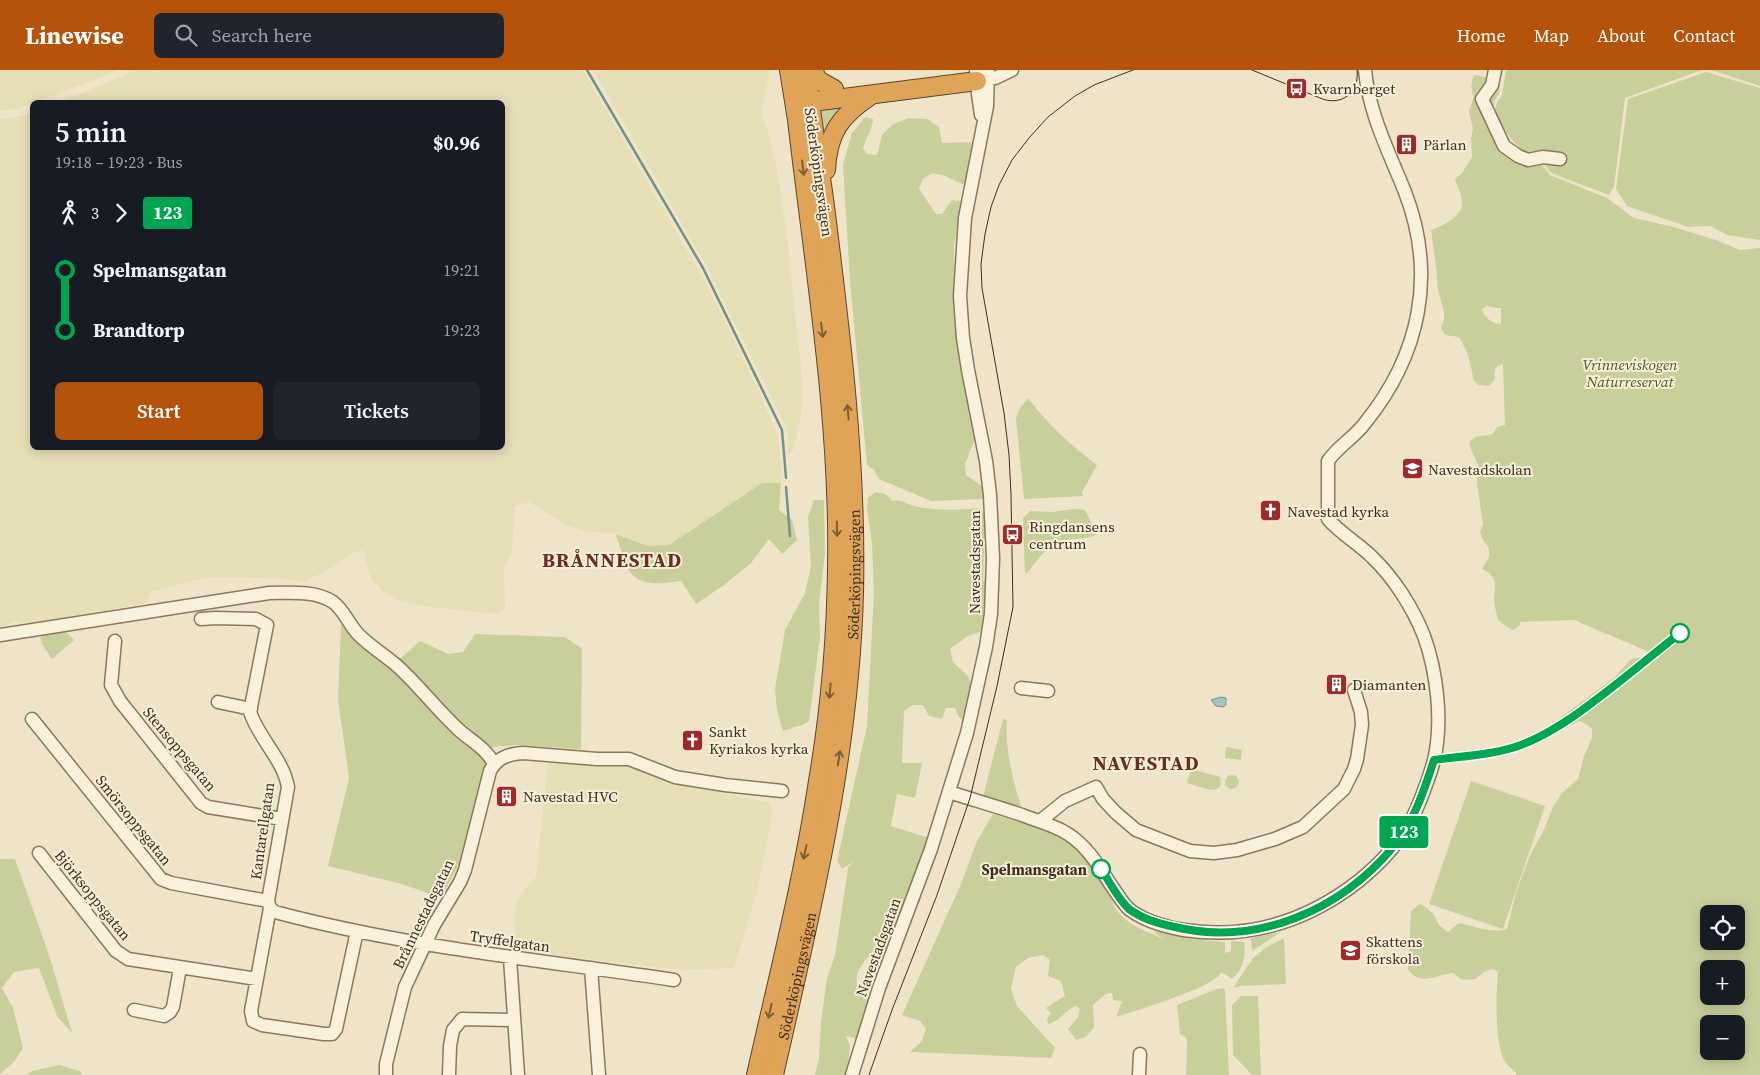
<!DOCTYPE html>
<html lang="en">
<head>
<meta charset="utf-8">
<style>
	:root { --surface:#171b24; --page:#20242c; --text:#f1f3f6; --muted:#9ea1a6; --accent:#b45309 }
	body { margin:0; font-family:"Source Serif 4",serif; background:var(--page); color:var(--text); height:100vh; display:flex; flex-direction:column; font-size:19px; white-space:nowrap }
	* { box-sizing:border-box; margin:0 }
	p { font-size:16px; color:var(--muted) }
	.icon { flex:none; width:28px; height:28px; fill:none; stroke:currentColor; stroke-width:2; stroke-linecap:round; stroke-linejoin:round }
	.map { position:relative; flex:1; overflow:hidden }
	.side { position:absolute; left:30px; top:30px; width:475px; height:350px; display:flex; flex-direction:column; background:var(--surface); border-radius:8px; box-shadow:0 2px 12px #0003 }
	.side>* { flex:none }
	.badge { padding:0 10px; border-radius:4px; font-size:18px; line-height:32px }
	.controls { position:absolute; left:1700px; top:835px; display:grid; gap:10px }
	.controls a { display:grid; place-items:center; width:45px; height:45px; border-radius:8px; background:var(--surface); box-shadow:0 2px 12px #0003; font-size:25px }
	.map>.badge { position:absolute; translate:-50% -50%; box-shadow:0 0 0 2px #fff }
	.legs { display:flex; align-items:center; gap:8px; height:55px; padding:0 25px; font-size:16px }
	.legs p { margin-inline-start:auto }
	.head { display:flex; align-items:center; justify-content:space-between; height:85px; padding:0 25px }
	h1 { font-size:28px; font-weight:600; line-height:38px }
	.action { display:flex; gap:10px; margin-top:auto; padding:10px 25px }
	.action a { flex:1; height:58px; border-radius:8px; background:var(--accent); color:#fff; font-size:20px; font-weight:600; line-height:58px; text-align:center }
	.action a+a { background:var(--page); color:var(--text) }
	ul { padding:0 25px; list-style:none }
	li { display:flex; align-items:center; gap:18px; height:60px; font-size:19px }
	li i { display:grid; place-items:center; width:8px; height:100%; margin:0 6px; background:currentColor }
	li i::after { content:''; width:12px; height:12px; margin:-6px; border:4px solid; border-radius:50%; background:var(--surface) }
	li p { margin-inline-start:auto }
	li:first-child i { background:linear-gradient(#0000 50%,currentColor 0) }
	li:last-child i { background:linear-gradient(currentColor 50%,#0000 0) }
	header { display:flex; align-items:center; gap:30px; box-sizing:border-box; height:70px; padding:0 25px; background:var(--accent); color:#fff }
	header strong { font-size:24px }
	nav { display:flex; gap:28px; margin-inline-start:auto; font-size:18px }
	.search { width:350px; height:45px; background:var(--page); display:flex; align-items:center; gap:12px; box-sizing:border-box; padding:0 18px; border-radius:8px; color:var(--muted); font-size:19px }
	.map>svg:first-child { display:block }
	.farmland { fill:#e6deb5 }
	.green { fill:#c9cf9b; fill-rule:evenodd }
	.water { fill:#a9c4bc; stroke:#6f938a }
	.lines { fill:none; stroke-linecap:round; stroke-linejoin:round }
	.stream { stroke:#6f938a; stroke-width:2.5 }
	.minor-casing { stroke:#8d765c; stroke-width:15 }
	.highway-casing { stroke:#5b4430; stroke-width:20 }
	.minor { stroke:#faf1dc; stroke-width:12 }
	.highway { stroke:#e0a458; stroke-width:18 }
	.tram { stroke:#3d2e20; stroke-width:1 }
	.oneway { stroke:#7e5d36 }
	.line-1-casing { stroke:#fff; stroke-width:11 }
	.line-1 { stroke:#00a651; stroke-width:8 }
	.stop-1-dot { fill:#fff; stroke:#00a651; stroke-width:2.5 }
	.labels { text-anchor:middle; dominant-baseline:central; stroke-width:4; stroke-linejoin:round; paint-order:stroke }
	.poi-label { font-size:15px; fill:#3d2e20; stroke:#f7eed8; text-anchor:start }
	.street-label { font-size:15px; fill:#3d2e20; stroke:#f7eed8 }
	.park-label { font-size:15px; font-style:italic; fill:#4d5a26; stroke:#f7eed8 }
	.stop-label { font-size:15px; font-weight:bold; fill:#3d2e20; stroke:#f7eed8; text-anchor:end }
	.district-label { font-size:20px; font-weight:bold; letter-spacing:1px; fill:#6b2e1e; stroke:#f7eed8 }
</style>
</head>
<body>
<header>
<strong>Linewise</strong>
<div class="search"><svg class="icon" aria-label="search" viewBox="0 0 24 24"><circle cx="10" cy="10" r="6"/><path d="M15 15l6 6"/></svg>Search here</div>
<nav><a>Home</a><a>Map</a><a>About</a><a>Contact</a></nav>
</header>
<div class="map">
<svg width="1760" height="1005" viewBox="0 0 1760 1005">
	<rect width="100%" height="100%" fill="#f0e4c8"/>
	<!-- farmland -->
	<path class="farmland" d="M 0,0 L 119,0 L 55,25 L 13,40 L 0,40 Z
		M 137,0 L 583,0 L 708,217 L 739,280 L 776,360 L 782,390 L 781,413 L 762,413 L 669,475 L 648,476 L 616,464 L 590,462 L 568,456 L 529,432 L 515,436 L 512,482 L 504,499 L 505,538 L 496,544 L 421,536 L 397,530 L 381,520 L 371,508 L 363,480 L 353,483 L 327,501 L 304,511 L 269,508 L 208,507 L 151,522 L 149,528 L 144,534 L 30,553 L 15,552 L 0,557 L 0,49 L 23,46 L 32,43 L 32,378 L 502,378 L 502,32 L 61,32 Z
		M 593,0 L 770,0 L 761,44 L 770,68 L 777,98 L 787,167 L 803,317 L 802,339 L 794,378 L 791,384 L 787,384 L 788,368 L 786,356 L 705,193 Z
		M 548,693 L 625,695 L 644,701 L 675,714 L 767,732 L 771,736 L 773,741 L 757,821 L 734,898 L 680,900 L 523,881 L 516,879 L 514,847 L 517,831 L 522,822 L 536,807 Z"/>
	<!-- green -->
	<path class="green" d="M 1506,0 L 1702,0 L 1625,28 L 1614,117 L 1609,125 L 1551,103 L 1542,91 L 1522,81 L 1503,59 L 1495,40 L 1497,32 L 1502,25 Z
		M 1711,0 L 1760,0 L 1760,16 Z
		M 1706,2 L 1760,18 L 1760,170 L 1728,165 L 1710,156 L 1688,157 L 1627,136 L 1616,119 L 1628,29 Z
		M 1474,5 C 1483,6 1489,9 1497,8 L 1500,11 L 1499,24 L 1495,30 L 1492,41 L 1500,61 L 1520,83 L 1541,93 L 1550,105 L 1607,128 L 1634,148 L 1674,157 L 1716,170 L 1740,180 L 1760,178 L 1760,1005 L 1516,1005 L 1516,1003 C 1512,998 1505,994 1503,988 C 1495,968 1496,924 1498,902 L 1493,899 L 1484,902 L 1476,909 L 1462,910 L 1453,903 C 1435,905 1420,917 1408,899 L 1411,841 L 1418,835 L 1421,834 L 1433,843 L 1439,855 L 1448,862 L 1459,853 C 1475,856 1492,864 1507,859 L 1516,823 L 1530,785 L 1543,762 L 1553,737 L 1561,724 L 1578,709 L 1584,686 L 1592,668 L 1592,658 L 1580,651 L 1571,655 L 1556,651 L 1615,607 L 1631,589 L 1644,587 L 1642,605 L 1647,581 L 1574,550 L 1520,552 L 1519,556 L 1513,560 L 1504,555 L 1498,550 C 1497,543 1494,536 1494,530 C 1495,514 1498,507 1482,499 L 1489,487 L 1489,478 L 1483,470 L 1480,462 L 1483,454 L 1477,414 L 1478,395 L 1470,377 L 1469,372 L 1475,367 L 1493,364 L 1497,357 L 1505,355 L 1503,294 L 1496,297 L 1494,304 L 1495,309 L 1489,316 L 1478,315 L 1474,311 L 1468,284 L 1459,267 L 1445,265 L 1441,258 L 1444,249 L 1444,242 L 1438,220 L 1436,196 L 1431,160 C 1442,156 1463,147 1462,132 C 1462,125 1457,116 1455,109 L 1462,103 L 1472,87 L 1471,68 L 1473,59 L 1469,42 L 1474,26 C 1470,18 1471,13 1474,5 ZM 1487,236 L 1494,238 L 1501,238 L 1501,254 C 1492,253 1484,248 1482,239 ZM 1709,844 L 1736,844 L 1736,871 L 1709,871 ZM 1709,899 L 1736,899 L 1736,926 L 1709,926 ZM 1709,954 L 1736,954 L 1736,981 L 1709,981 Z
		M 855,30 L 823,78 L 813,37 Z
		M 865,47 L 873,49 C 872,60 866,68 863,78 L 867,84 L 877,85 L 882,65 L 893,54 L 909,48 L 927,49 L 939,57 L 942,73 L 972,72 L 965,115 L 945,106 L 932,103 L 923,109 L 919,119 L 936,144 L 942,144 L 952,130 L 961,131 L 954,178 L 955,253 L 959,290 L 975,369 L 965,394 L 966,405 L 983,417 L 984,429 L 931,431 L 879,409 L 874,400 L 867,395 L 850,211 L 843,95 L 852,63 Z
		M 1028,328 C 1048,355 1071,375 1097,395 L 1082,422 L 1083,426 L 1024,429 L 1016,349 L 1019,340 Z
		M 762,413 L 781,413 L 779,440 L 792,450 L 797,470 L 782,484 L 769,469 L 751,493 L 724,515 L 696,534 L 681,511 C 664,513 641,518 629,501 C 626,497 619,471 615,464 L 648,476 L 669,475 Z
		M 875,422 L 886,424 L 892,431 C 901,428 906,434 914,436 C 936,441 959,440 981,438 L 985,447 L 983,511 L 987,512 L 983,561 L 968,566 L 950,579 L 953,592 L 968,606 L 972,616 L 965,650 L 959,648 L 955,638 L 946,638 L 942,649 L 929,646 L 923,635 L 913,635 L 904,641 L 902,693 L 922,693 L 915,728 L 897,724 L 891,756 L 929,768 L 889,885 L 874,881 C 864,890 850,907 860,921 C 863,924 868,926 871,929 L 859,969 L 846,966 L 850,976 L 847,1005 L 815,1005 L 819,988 L 821,952 L 827,908 L 835,885 L 848,798 L 853,792 L 842,799 L 837,791 L 867,656 L 874,522 L 872,473 L 867,439 L 868,428 Z
		M 814,430 L 824,430 L 825,483 L 819,534 L 820,567 L 809,651 L 802,655 L 783,661 L 777,641 L 775,619 L 785,560 L 805,523 L 811,496 L 808,447 Z
		M 1073,439 L 1085,440 L 1097,464 C 1086,471 1071,467 1059,472 C 1046,476 1036,492 1028,502 L 1025,503 L 1023,448 L 1030,441 L 1052,442 Z
		M 341,555 L 392,596 L 420,571 L 448,584 L 463,582 L 475,564 L 565,567 L 582,579 L 581,679 L 516,675 L 492,677 L 484,698 L 464,785 L 441,828 L 402,814 L 328,796 L 349,708 L 338,629 Z
		M 63,559 L 74,570 L 52,589 L 42,574 L 40,565 Z
		M 1003,649 L 1007,650 C 1005,682 1013,710 1022,740 L 984,728 L 984,723 Z
		M 1226,677 L 1242,680 L 1241,690 L 1225,688 Z
		M 1191,699 L 1220,707 L 1221,715 L 1217,719 L 1210,720 L 1187,713 Z
		M1225 712a7 7 0 1 1 14 0a7 7 0 1 1-14 0Z
		M 1471,711 L 1545,736 L 1503,859 L 1429,834 Z
		M 993,744 C 1030,755 1073,766 1097,799 C 1102,804 1106,812 1109,819 C 1111,825 1112,832 1115,837 C 1124,854 1146,861 1163,869 L 1153,861 L 1191,869 L 1225,872 L 1225,883 L 1231,881 L 1231,871 L 1244,872 C 1246,887 1244,898 1232,909 L 1225,904 L 1221,903 C 1212,918 1135,941 1116,947 L 1122,931 L 1113,930 L 1112,923 L 1106,924 L 1093,935 L 1094,958 L 1085,967 L 1076,970 L 1068,959 L 1078,947 L 1080,939 L 1076,936 C 1065,940 1060,952 1048,954 L 1047,949 L 1051,943 L 1046,938 L 1065,926 L 1061,911 L 1048,906 L 1050,890 L 1043,885 L 1028,888 L 1016,897 L 1011,919 L 1017,936 L 1055,978 L 1051,988 L 910,982 L 922,971 L 926,958 L 920,951 L 902,945 L 961,814 L 977,771 Z
		M 0,789 L 15,789 L 50,888 L 72,963 L 57,946 L 39,898 L 14,902 L 2,918 L 13,938 L 23,978 L 14,992 L 0,1004 Z
		M 1281,862 L 1252,881 L 1251,868 Z
		M 1284,868 L 1286,914 L 1241,916 L 1233,918 L 1253,888 L 1265,878 Z
		M 1223,918 L 1225,920 L 1229,1005 L 1186,1005 L 1187,972 L 1186,967 L 1180,964 L 1177,935 L 1217,919 Z
		M 1241,926 L 1258,926 L 1261,1005 L 1252,1005 L 1233,985 L 1232,935 Z
		M 59,995 L 80,1001 L 82,1005 L 26,1005 L 32,1001 Z"/>
	<!-- water -->
	<path class="water" d="M 1221,627 L 1226,628 L 1226,635 L 1223,637 L 1216,636 L 1211,630 Z"/>
	<g class="lines">
		<!-- stream -->
		<path class="stream" d="M 587,0 L 703,198 L 782,360 L 786,408
			M 786,417 L 790,466"/>
		<defs>
			<path id="minor" d="M 976,0 L 978,24 L 981,45
				M 1495,0 L 1492,15 L 1482,29 L 1504,76 L 1518,86 L 1528,90 L 1543,87 L 1560,89
				M 982,10 L 995,8 L 1012,0
				M 201,549 L 216,548 L 256,549 L 267,555 L 250,642 C 259,669 283,689 288,717 L 268,831 L 270,838 L 275,842 C 406,877 541,890 674,910
				M 0,565 L 269,523 C 289,523 315,520 333,532 C 344,540 349,555 359,565 C 370,576 383,584 395,594 C 418,614 436,639 459,660 C 471,671 486,678 494,694
				M 115,571 L 111,615 L 120,631 L 201,733 L 208,737 L 282,749
				M 1021,618 L 1048,621
				M 218,632 L 251,639
				M 32,649 L 161,809 L 171,813 L 268,831
				M 949,722 C 974,730 998,737 1022,745 C 1037,751 1054,755 1068,764 C 1087,776 1099,796 1111,815 C 1117,823 1122,833 1130,840 C 1145,851 1166,857 1184,860 C 1251,870 1308,851 1360,810 C 1378,795 1396,777 1408,756 C 1415,744 1421,729 1426,715 C 1429,707 1432,698 1434,690 C 1443,652 1437,602 1424,566 C 1413,538 1394,508 1372,487 C 1359,474 1341,464 1328,449 L 1328,391 C 1338,376 1354,368 1365,353 C 1420,285 1437,205 1405,122 C 1389,82 1369,44 1365,0
				M 1040,751 L 1065,731 L 1096,717 L 1103,729 L 1115,742 L 1136,760 L 1190,781 L 1214,783 L 1237,780 L 1275,769 L 1303,757 L 1344,719 L 1354,699 L 1357,689 L 1362,655 L 1361,642 L 1354,620
				M 39,783 L 116,881 L 128,889 L 257,909
				M 270,838 L 251,941 L 253,951 L 262,955 L 324,964 L 332,964 L 336,959 L 357,861
				M 510,888 L 518,1005
				M 591,898 L 599,1005
				M 134,940 L 164,946 L 170,942 L 173,937 L 180,898
				M 386,1005 L 386,994 L 405,917 L 434,855 L 460,812 L 465,800 L 490,701 C 497,688 508,684 523,683 L 597,689 L 629,689 L 675,707 L 725,715 L 782,721
				M 449,1005 L 450,976 L 453,960 L 462,949 L 514,950
				M 852,1005 L 879,918 L 931,779 L 967,663 L 986,577 L 991,544 L 993,488 L 990,425 L 986,391 L 968,300 L 963,268 L 960,226 L 965,148 L 987,36 L 988,0
				M 1139,1005 L 1140,984"/>
			<g id="highway">
				<path d="M 813,0 L 818,10 L 834,19"/>
				<path d="M 802,22 L 809,28 L 820,31 L 977,11"/>
				<path d="M 826,100 C 828,63 840,46 870,26"/>
				<path d="M 756,1005 C 778,907 803,810 818,711 C 830,641 836,570 837,499 C 840,351 814,197 797,50 L 789,0"/>
				<path id="s1" d="M 774,1005 C 810,846 850,686 854,523 C 857,393 841,264 825,136 C 819,91 811,46 806,0"/>
			</g>
		</defs>
		<!-- minor casing -->
		<use href="#minor" class="minor-casing"/>
		<!-- highway casing -->
		<use href="#highway" class="highway-casing"/>
		<!-- minor -->
		<use href="#minor" class="minor"/>
		<!-- highway -->
		<use href="#highway" class="highway"/>
		<!-- tram -->
		<path class="tram" d="M 1252,0 L 1320,28 C 1341,37 1360,23 1357,0
			M 869,1005 L 892,940 L 937,825 L 970,728 L 997,616 L 1013,537 L 1011,425 L 1009,385 L 1004,343 L 982,218 L 981,194 L 985,164 L 991,137 L 999,115 L 1012,90 L 1029,68 L 1048,47 L 1075,26 L 1094,15 L 1133,0"/>
	</g>
	<!-- one-way arrows -->
	<defs><path id="oneway-shaft" d="M-6 0H5M1.5-3L5.5 0L1.5 3" fill="none" stroke-width="1.6" stroke-linecap="round" stroke-linejoin="round" transform="scale(1.25)"/></defs>
	<g class="oneway">
		<use href="#oneway-shaft" transform="translate(803 98) rotate(83)"/>
		<use href="#oneway-shaft" transform="translate(822 260) rotate(83)"/>
		<use href="#oneway-shaft" transform="translate(848 342) rotate(-95)"/>
		<use href="#oneway-shaft" transform="translate(837 459) rotate(89)"/>
		<use href="#oneway-shaft" transform="translate(830 621) rotate(95)"/>
		<use href="#oneway-shaft" transform="translate(839 688) rotate(-81)"/>
		<use href="#oneway-shaft" transform="translate(805 782) rotate(102)"/>
		<use href="#oneway-shaft" transform="translate(770 941) rotate(102)"/>
	</g>
	<g class="lines">
		<defs>
			<path id="line-1" d="M 1101,799 C 1110,812 1117,828 1129,839 C 1142,849 1160,854 1175,857 C 1257,877 1341,840 1394,776 C 1414,751 1424,721 1434,690 C 1463,686 1494,685 1521,675 C 1547,665 1571,649 1593,632 C 1623,610 1651,586 1680,563"/>
		</defs>
		<!-- line-1 casing -->
		<use href="#line-1" class="line-1-casing"/>
		<!-- line-1 -->
		<use href="#line-1" class="line-1"/>
	</g>
	<!-- icons -->
	<defs>
		<symbol id="bus-square" viewBox="-11 -11 22 22"><rect x="-9" y="-9" width="18" height="18" rx="4" fill="#9e2a2b" stroke="#f7eed8"/><path d="M-5-6H5V4H4V6H2V4H-2V6H-4V4H-5ZM-3.5-4V0h7V-4ZM-3.5 1.2v1.5H-2V1.2ZM2 1.2v1.5H3.5V1.2Z" fill="#fff"/></symbol>
		<symbol id="building-square" viewBox="-11 -11 22 22"><rect x="-9" y="-9" width="18" height="18" rx="4" fill="#9e2a2b" stroke="#f7eed8"/><path d="M-4-6H4V6H1V3H-1V6H-4ZM-2.5-4.3h1.7v1.8h-1.7ZM.8-4.3h1.7v1.8H.8ZM-2.5-1h1.7V.8h-1.7ZM.8-1h1.7V.8H.8Z" fill="#fff"/></symbol>
		<symbol id="school-square" viewBox="-11 -11 22 22"><rect x="-9" y="-9" width="18" height="18" rx="4" fill="#9e2a2b" stroke="#f7eed8"/><path d="M0-5L7-2L0 1L-7-2ZM-4 1L0 2.5L4 1V4Q0 6-4 4Z" fill="#fff"/></symbol>
		<symbol id="church-square" viewBox="-11 -11 22 22"><rect x="-9" y="-9" width="18" height="18" rx="4" fill="#9e2a2b" stroke="#f7eed8"/><path d="M-1.2-6h2.4v3.5h3.3v2.4h-3.3V6h-2.4V-.1h-3.3v-2.4h3.3Z" fill="#fff"/></symbol>
	</defs>
	<g fill-rule="evenodd">
		<use href="#bus-square" x="1284" y="6" width="25" height="25"/>
		<use href="#building-square" x="1394" y="62" width="25" height="25"/>
		<use href="#school-square" x="1400" y="386" width="25" height="25"/>
		<use href="#church-square" x="1258" y="428" width="25" height="25"/>
		<use href="#bus-square" x="1000" y="452" width="25" height="25"/>
		<use href="#building-square" x="1324" y="602" width="25" height="25"/>
		<use href="#church-square" x="680" y="658" width="25" height="25"/>
		<use href="#building-square" x="494" y="714" width="25" height="25"/>
		<use href="#school-square" x="1338" y="868" width="25" height="25"/>
	</g>
	<!-- markers -->
	<g class="stop-1-dot">
		<circle cx="1680" cy="563" r="9"/>
		<circle cx="1101" cy="799" r="9"/>
	</g>
	<g class="labels">
		<!-- poi labels -->
		<g class="poi-label">
			<text x="1313" y="18">Kvarnberget</text>
			<text x="1423" y="74">Pärlan</text>
			<text x="1428" y="399">Navestadskolan</text>
			<text x="1287" y="441">Navestad kyrka</text>
			<text x="1029" y="456">Ringdansens<tspan x="1029" dy="17">centrum</tspan></text>
			<text x="1352" y="614">Diamanten</text>
			<text x="709" y="661">Sankt<tspan x="709" dy="17">Kyriakos kyrka</tspan></text>
			<text x="523" y="726">Navestad HVC</text>
			<text x="1366" y="871">Skattens<tspan x="1366" dy="17">förskola</tspan></text>
		</g>
		<!-- street labels -->
		<g class="street-label">
			<text transform="translate(819 102) rotate(82)">Söderköpingsvägen</text>
			<text transform="translate(974 492) rotate(-90)">Navestadsgatan</text>
			<text stroke="none"><textPath href="#s1" startOffset="508">Söderköpingsvägen</textPath></text>
			<text transform="translate(180 679) rotate(50)">Stensoppsgatan</text>
			<text transform="translate(134 750) rotate(51)">Smörsoppsgatan</text>
			<text transform="translate(262 761) rotate(-82)">Kantarellgatan</text>
			<text transform="translate(93 825) rotate(51)">Björksoppsgatan</text>
			<text transform="translate(423 844) rotate(-64)">Brånnestadsgatan</text>
			<text transform="translate(510 871) rotate(8)">Tryffelgatan</text>
			<text transform="translate(878 877) rotate(-70)">Navestadsgatan</text>
			<text stroke="none"><textPath href="#s1" startOffset="102">Söderköpingsvägen</textPath></text>
		</g>
		<!-- park labels -->
		<g class="park-label">
			<text x="1630" y="294">Vrinneviskogen<tspan x="1630" dy="17">Naturreservat</tspan></text>
		</g>
		<!-- stop labels -->
		<g class="stop-label">
			<text x="1087" y="799">Spelmansgatan</text>
		</g>
		<!-- district labels -->
		<g class="district-label">
			<text x="612" y="490">BRÅNNESTAD</text>
			<text x="1146" y="693">NAVESTAD</text>
		</g>
	</g>
</svg>
<div class="controls">
<a><svg class="icon" aria-label="locate" viewBox="0 0 24 24"><circle cx="12" cy="12" r="6"/><path d="M12 2v4M12 18v4M2 12h4M18 12h4"/></svg></a>
<a>+</a>
<a>−</a>
</div>
<b class="badge" style="left:1404px;top:762px;background:#00a651;color:#fff">123</b>
<section class="side">
<div class="head"><div><h1>5 min</h1><p>19:18 – 19:23 · Bus</p></div><b>$0.96</b></div>
<div class="legs"><svg class="icon" aria-label="walk" viewBox="0 0 24 24"><circle cx="13" cy="4" r="2"/><path d="M13 8l-2 6 4 7M11 14l-3 7M7 12l3-4h3l4 4"/></svg>3<svg class="icon" aria-label="forward" viewBox="0 0 24 24"><path d="M9 5l7 7-7 7"/></svg><b class="badge" style="background:#00a651;color:#fff">123</b></div>
<ul>
<li><i style="color:#00a651"></i><b>Spelmansgatan</b><p>19:21</p></li>
<li><i style="color:#00a651"></i><b>Brandtorp</b><p>19:23</p></li>
</ul>
<div class="action"><a>Start</a><a>Tickets</a></div>
</section>
</div>
</body>
</html>
